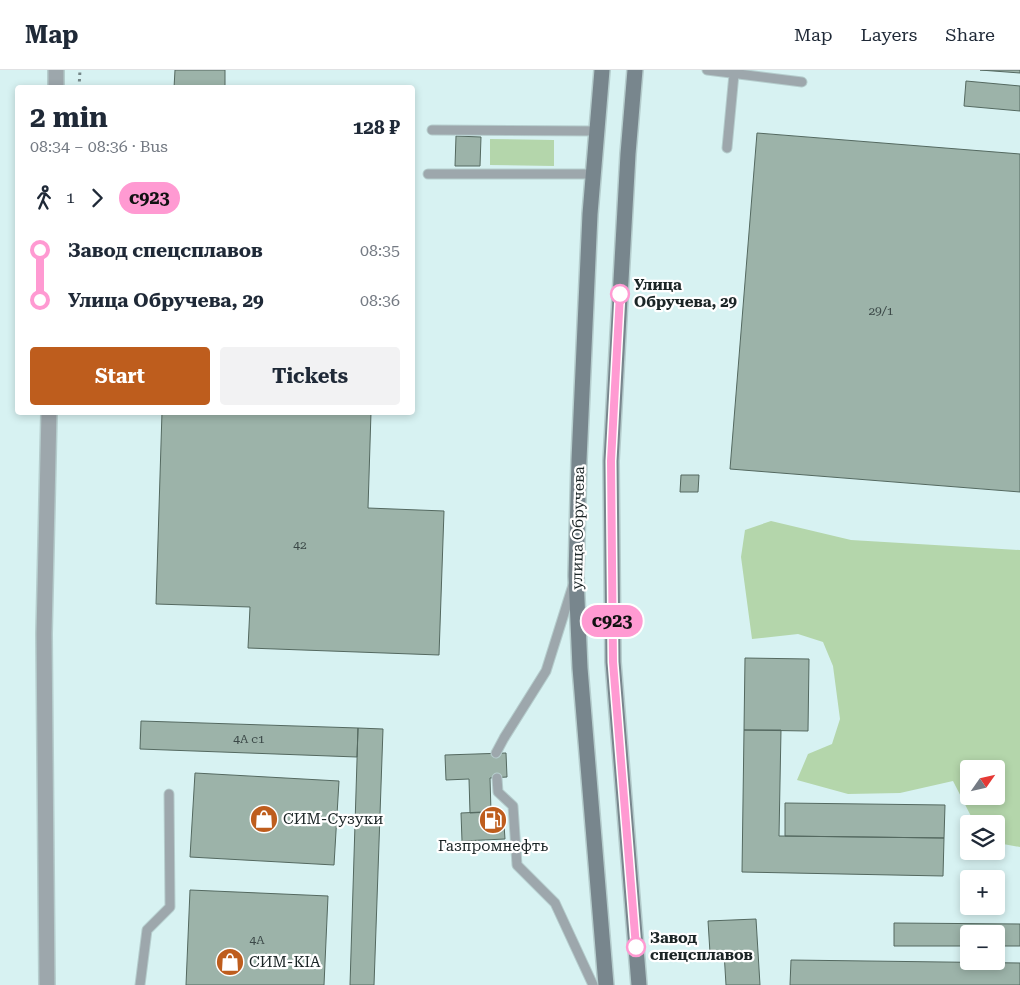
<!DOCTYPE html>
<html lang="en">
<head>
<meta charset="utf-8">
<style>
	:root { --surface:#fff; --page:#f2f2f3; --text:#1f2937; --muted:#747a83; --line:#e0e1e3; --accent:#be5d1d }
	body { margin:0; font-family:"Roboto Serif",serif; background:var(--page); color:var(--text); height:100vh; display:flex; flex-direction:column; font-size:19px; white-space:nowrap }
	* { box-sizing:border-box; margin:0 }
	p { font-size:16px; color:var(--muted) }
	.icon { flex:none; width:28px; height:28px; fill:none; stroke:currentColor; stroke-width:2; stroke-linecap:round; stroke-linejoin:round }
	.map { position:relative; flex:1; overflow:hidden }
	.details { position:absolute; left:15px; top:15px; width:400px; height:330px; display:flex; flex-direction:column; background:var(--surface); border-radius:5px; box-shadow:0 2px 8px #0003 }
	.details>* { flex:none }
	.badge { padding:0 10px; border-radius:16px; font-size:18px; line-height:32px }
	.needle { width:32px; rotate:56deg }
	.tools { position:absolute; left:960px; top:690px; display:grid; gap:10px }
	.tools a { display:grid; place-items:center; width:45px; height:45px; border-radius:5px; background:var(--surface); box-shadow:0 2px 8px #0003; font-size:25px }
	.map>.badge { position:absolute; translate:-50% -50%; box-shadow:0 0 0 2px #fff }
	.legs { display:flex; align-items:center; gap:8px; height:55px; padding:0 15px; font-size:16px }
	.legs p { margin-inline-start:auto }
	.head { display:flex; align-items:center; justify-content:space-between; height:85px; padding:0 15px }
	h1 { font-size:28px; font-weight:700; line-height:38px }
	.button { display:flex; gap:10px; margin-top:auto; padding:10px 15px }
	.button a { flex:1; height:58px; border-radius:5px; background:var(--accent); color:#fff; font-size:20px; font-weight:700; line-height:58px; text-align:center }
	.button a+a { background:var(--page); color:var(--text) }
	ul { padding:0 15px; list-style:none }
	li { display:flex; align-items:center; gap:18px; height:50px; font-size:19px }
	li i { display:grid; place-items:center; width:8px; height:100%; margin:0 6px; background:currentColor }
	li i::after { content:''; width:12px; height:12px; margin:-6px; border:4px solid; border-radius:50%; background:var(--surface) }
	li p { margin-inline-start:auto }
	li:first-child i { background:linear-gradient(#0000 50%,currentColor 0) }
	li:last-child i { background:linear-gradient(currentColor 50%,#0000 0) }
	header { display:flex; align-items:center; gap:30px; box-sizing:border-box; height:70px; padding:0 25px; background:var(--surface); border-bottom:1px solid var(--line) }
	header strong { font-size:24px }
	nav { display:flex; gap:28px; margin-inline-start:auto; font-size:18px }
	.map>svg:first-child { display:block }
	.green { fill:#b4d6ab; fill-rule:evenodd }
	.building { fill:#9cb3a9; stroke:#546960 }
	.lines { fill:none; stroke-linecap:round; stroke-linejoin:round }
	.service-casing { stroke:#b5cdcd; stroke-width:11 }
	.minor-casing { stroke:#b5cdcd; stroke-width:18 }
	.secondary-casing { stroke:#b5cdcd; stroke-width:18 }
	.path { stroke:#748687; stroke-width:3; stroke-dasharray:2.5 4; stroke-linecap:butt }
	.service { stroke:#9da7ac; stroke-width:9 }
	.minor { stroke:#9da7ac; stroke-width:15 }
	.secondary { stroke:#78868d; stroke-width:15 }
	.line-1-casing { stroke:#fff; stroke-width:11 }
	.line-1 { stroke:#ff9ad2; stroke-width:8 }
	.stop-1-dot { fill:#fff; stroke:#ff9ad2; stroke-width:2.5 }
	.labels { text-anchor:middle; dominant-baseline:central; stroke-width:4.5; stroke-linejoin:round; paint-order:stroke }
	.number-label { font-size:12px; fill:#3b4847 }
	.stop-label { font-size:15px; font-weight:bold; fill:#1b2526; stroke:#fff; text-anchor:start }
	.street-label { font-size:15px; fill:#1b2526; stroke:#fff }
	.poi-label { font-size:15px; fill:#1b2526; stroke:#fff; text-anchor:start }
</style>
</head>
<body>
<header>
<strong>Map</strong>
<nav><a>Map</a><a>Layers</a><a>Share</a></nav>
</header>
<div class="map">
<svg width="1020" height="915" viewBox="0 0 1020 915">
	<rect width="100%" height="100%" fill="#d7f2f2"/>
	<!-- green -->
	<path class="green" d="M 490,69 L 554,70 L 554,96 L 490,95 Z
		M 771,451 L 851,470 L 1020,480 L 1020,777 L 1003,774 L 996,770 L 996,754 L 975,754 L 953,711 L 900,723 L 848,724 L 797,710 L 808,684 L 832,674 L 840,649 L 833,596 L 823,572 L 798,564 L 752,569 L 741,487 L 745,460 ZM 969,699 L 996,699 L 996,726 L 969,726 Z"/>
	<!-- building -->
	<path class="building" d="M 175,0 L 225,0 L 225,18 L 174,18 Z
		M 980,0 L 1020,0 L 1020,3 Z
		M 966,11 L 1020,16 L 1020,41 L 964,36 Z
		M 757,63 L 1020,84 L 1020,422 L 730,399 Z
		M 456,66 L 481,67 L 480,96 L 455,96 Z
		M 162,342 L 371,342 L 368,438 L 444,441 L 439,585 L 248,578 L 250,537 L 156,534 Z
		M 681,405 L 699,405 L 698,422 L 680,422 Z
		M 745,588 L 809,589 L 808,661 L 744,660 Z
		M 141,651 L 358,658 L 357,687 L 140,679 Z
		M 358,658 L 383,659 L 374,915 L 350,915 Z
		M 744,660 L 781,660 L 779,766 L 944,768 L 943,806 L 742,802 Z
		M 506,683 L 507,707 L 490,708 L 491,742 L 470,743 L 469,709 L 446,710 L 445,685 Z
		M 195,703 L 339,711 L 334,795 L 190,787 Z
		M 785,733 L 945,735 L 944,768 L 785,766 Z
		M 503,741 L 505,769 L 462,771 L 461,743 Z
		M 190,820 L 328,826 L 324,915 L 186,915 Z
		M 756,849 L 760,915 L 726,915 L 724,882 L 710,883 L 708,851 Z
		M 894,853 L 1020,854 L 1020,876 L 996,876 L 996,864 L 969,864 L 969,876 L 894,876 Z
		M 791,890 L 1020,893 L 1020,915 L 790,915 Z"/>
	<g class="lines">
		<defs>
			<path id="service" d="M 707,0 L 802,12
				M 432,60 L 596,61
				M 727,78 L 734,4
				M 428,104 L 593,104
				M 496,683 L 504,668 L 546,601 L 573,515
				M 497,708 L 498,722 L 513,736 L 517,795 L 555,833 L 593,915
				M 140,915 L 147,860 L 170,837 L 169,724"/>
			<path id="minor" d="M 56,18 L 56,0
				M 47,915 L 44,564 L 49,342"/>
			<path id="secondary" d="M 602,0 L 590,144 L 579,390 L 576,506 L 580,598 L 606,915
				M 635,0 L 628,84 L 611,391 L 613,592 L 639,915"/>
		</defs>
		<!-- service casing -->
		<use href="#service" class="service-casing"/>
		<!-- minor casing -->
		<use href="#minor" class="minor-casing"/>
		<!-- secondary casing -->
		<use href="#secondary" class="secondary-casing"/>
		<!-- path -->
		<path class="path" d="M 79,18 L 80,0"/>
		<!-- service -->
		<use href="#service" class="service"/>
		<!-- minor -->
		<use href="#minor" class="minor"/>
		<!-- secondary -->
		<use href="#secondary" class="secondary"/>
	</g>
	<g class="lines">
		<defs>
			<path id="line-1" d="M 620,224 L 611,391 L 613,592 L 636,877"/>
		</defs>
		<!-- line-1 casing -->
		<use href="#line-1" class="line-1-casing"/>
		<!-- line-1 -->
		<use href="#line-1" class="line-1"/>
	</g>
	<!-- icons -->
	<defs>
		<symbol id="shop-disc" viewBox="-11 -11 22 22"><circle r="9.5" fill="#be5d1d" stroke="#fff"/><path d="M-5-2.5h2.3a2.7 3.5 0 0 1 5.4 0H5L5.5 6h-11ZM-1.5-2.5h3a1.5 2.3 0 0 0-3 0Z" fill="#fff"/></symbol>
		<symbol id="fuel-disc" viewBox="-11 -11 22 22"><circle r="9.5" fill="#be5d1d" stroke="#fff"/><path d="M-5.5-6h7V0h2V4h1.3V-2.5L3-4.5l.8-.8L6-3V5H2.5V1h-1V6h-7ZM-4.2-4.7v3.2H.2V-4.7Z" fill="#fff"/></symbol>
	</defs>
	<g fill-rule="evenodd">
		<use href="#shop-disc" x="248" y="733" width="32" height="32"/>
		<use href="#fuel-disc" x="477" y="734" width="32" height="32"/>
		<use href="#shop-disc" x="214" y="876" width="32" height="32"/>
	</g>
	<!-- markers -->
	<g class="stop-1-dot">
		<circle cx="620" cy="224" r="9"/>
		<circle cx="636" cy="877" r="9"/>
	</g>
	<g class="labels">
		<!-- number labels -->
		<g class="number-label">
			<text x="881" y="241">29/1</text>
			<text x="300" y="475">42</text>
			<text x="249" y="669">4А с1</text>
			<text x="257" y="870">4А</text>
		</g>
		<!-- stop labels -->
		<g class="stop-label">
			<text x="634" y="215">Улица<tspan x="634" dy="17">Обручева, 29</tspan></text>
			<text x="650" y="868">Завод<tspan x="650" dy="17">спецсплавов</tspan></text>
		</g>
		<!-- street labels -->
		<g class="street-label">
			<text transform="translate(578 458) rotate(-89)">улица Обручева</text>
		</g>
		<!-- poi labels -->
		<g class="poi-label">
			<text x="283" y="749">СИМ-Сузуки</text>
			<text x="493" y="776" text-anchor="middle">Газпромнефть</text>
			<text x="249" y="892">СИМ-KIA</text>
		</g>
	</g>
</svg>
<div class="tools">
<a><svg class="needle" viewBox="-14 -14 28 28"><path d="M0-13l5 13h-10z" fill="#e53935"/><path d="M0 13l5-13h-10z" fill="#747a83"/></svg></a>
<a><svg class="icon" aria-label="layers" viewBox="0 0 24 24"><path d="M12 4l9 5-9 5-9-5zM3 14l9 5 9-5"/></svg></a>
<a>+</a>
<a>−</a>
</div>
<b class="badge" style="left:612px;top:551px;background:#ff9ad2;color:#111">с923</b>
<section class="details">
<div class="head"><div><h1>2 min</h1><p>08:34 – 08:36 · Bus</p></div><b>128 ₽</b></div>
<div class="legs"><svg class="icon" aria-label="walk" viewBox="0 0 24 24"><circle cx="13" cy="4" r="2"/><path d="M13 8l-2 6 4 7M11 14l-3 7M7 12l3-4h3l4 4"/></svg>1<svg class="icon" aria-label="forward" viewBox="0 0 24 24"><path d="M9 5l7 7-7 7"/></svg><b class="badge" style="background:#ff9ad2;color:#111">с923</b></div>
<ul>
<li><i style="color:#ff9ad2"></i><b>Завод спецсплавов</b><p>08:35</p></li>
<li><i style="color:#ff9ad2"></i><b>Улица Обручева, 29</b><p>08:36</p></li>
</ul>
<div class="button"><a>Start</a><a>Tickets</a></div>
</section>
</div>
</body>
</html>
